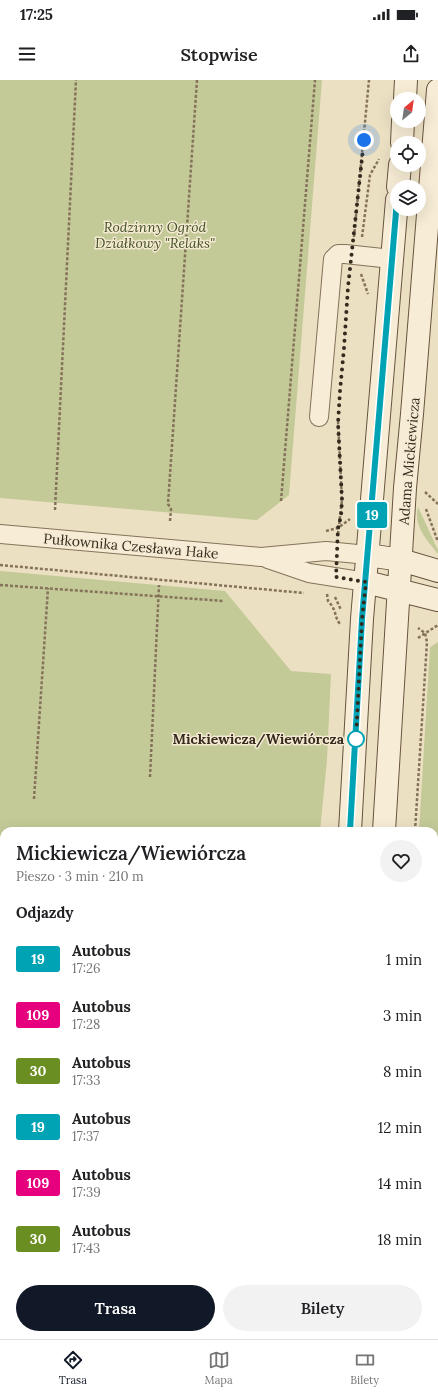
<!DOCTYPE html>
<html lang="pl">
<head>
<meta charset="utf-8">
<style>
	:root { --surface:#fff; --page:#f2f2f2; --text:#202124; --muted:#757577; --line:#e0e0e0; --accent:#111827 }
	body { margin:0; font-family:Lora,serif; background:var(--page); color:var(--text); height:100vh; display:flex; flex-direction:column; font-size:15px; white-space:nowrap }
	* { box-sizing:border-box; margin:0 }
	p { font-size:13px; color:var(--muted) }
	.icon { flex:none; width:22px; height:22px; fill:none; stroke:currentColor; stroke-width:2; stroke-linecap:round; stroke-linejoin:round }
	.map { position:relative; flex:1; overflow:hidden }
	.details { position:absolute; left:0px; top:747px; width:438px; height:512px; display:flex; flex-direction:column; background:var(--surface); border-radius:12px 12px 0 0; box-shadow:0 4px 16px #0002 }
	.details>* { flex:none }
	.badge { padding:0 8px; border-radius:3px; font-size:14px; line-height:26px }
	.needle { width:26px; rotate:29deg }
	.tools { position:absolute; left:390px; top:12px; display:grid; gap:8px }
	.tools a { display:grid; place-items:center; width:36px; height:36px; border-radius:50%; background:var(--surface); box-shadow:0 4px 16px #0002; font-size:20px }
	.you { position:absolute; width:20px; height:20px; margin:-10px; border:3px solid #fff; border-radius:50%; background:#1a73e8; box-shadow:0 0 0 6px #1a73e833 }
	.map>.badge { position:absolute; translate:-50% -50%; box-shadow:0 0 0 2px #fff }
	h2 { padding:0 16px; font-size:15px; line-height:36px }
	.round { display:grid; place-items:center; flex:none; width:42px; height:42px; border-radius:21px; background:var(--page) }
	.head { display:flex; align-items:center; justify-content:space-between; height:68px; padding:0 16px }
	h1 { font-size:19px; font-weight:600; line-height:30px }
	.action { display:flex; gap:8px; margin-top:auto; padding:8px 16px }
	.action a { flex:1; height:46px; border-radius:24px; background:var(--accent); color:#fff; font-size:16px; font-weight:600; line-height:46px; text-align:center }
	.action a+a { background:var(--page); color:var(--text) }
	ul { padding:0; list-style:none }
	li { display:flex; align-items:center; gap:12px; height:56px; padding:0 16px }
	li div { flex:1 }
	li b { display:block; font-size:15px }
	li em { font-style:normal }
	li .badge { min-width:44px; font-weight:700; text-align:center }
	.status { display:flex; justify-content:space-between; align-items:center; height:28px; padding:0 20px; background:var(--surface); direction:ltr }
	.status svg { height:11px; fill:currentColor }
	header { display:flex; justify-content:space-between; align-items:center; height:52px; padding:0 16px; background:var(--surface); font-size:18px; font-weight:600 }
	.menu { display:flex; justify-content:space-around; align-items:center; height:56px; border-top:1px solid var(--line); background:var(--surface); font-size:11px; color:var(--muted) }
	.menu a { display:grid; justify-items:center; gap:2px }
	.menu .selected { color:var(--accent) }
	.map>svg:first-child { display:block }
	.green { fill:#c3c997 }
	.building { fill:#c89c7a; stroke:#835c42 }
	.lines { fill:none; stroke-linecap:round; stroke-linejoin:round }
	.lane-casing { stroke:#85725b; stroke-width:11 }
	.street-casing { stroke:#85725b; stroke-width:20 }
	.secondary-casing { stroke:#67533e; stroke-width:24 }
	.path { stroke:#85725b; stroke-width:2.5; stroke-dasharray:3 2; stroke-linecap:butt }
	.lane { stroke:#f7edd6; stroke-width:9 }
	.street { stroke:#f7edd6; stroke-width:18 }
	.secondary { stroke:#f7edd6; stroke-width:22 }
	.line-casing { stroke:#fff; stroke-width:9 }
	.line { stroke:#00a3b4; stroke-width:6 }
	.walk { stroke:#352a1e; stroke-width:4; stroke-dasharray:0 7.2 }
	.stop-dot { fill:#fff; stroke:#00a3b4; stroke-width:2 }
	.labels { text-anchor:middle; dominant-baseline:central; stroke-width:3; stroke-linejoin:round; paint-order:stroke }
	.park-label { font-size:14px; font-style:italic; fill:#455126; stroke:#f4ead2 }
	.street-label { font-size:14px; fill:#352a1e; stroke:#f4ead2 }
	.stop-label { font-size:14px; font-weight:bold; fill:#352a1e; stroke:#f4ead2; text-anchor:end }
</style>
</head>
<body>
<div class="status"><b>17:25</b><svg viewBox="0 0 49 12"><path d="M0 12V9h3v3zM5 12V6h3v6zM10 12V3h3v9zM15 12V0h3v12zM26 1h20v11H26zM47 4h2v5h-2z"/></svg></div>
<header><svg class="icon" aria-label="menu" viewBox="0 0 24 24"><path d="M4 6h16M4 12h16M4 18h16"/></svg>Stopwise<svg class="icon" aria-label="share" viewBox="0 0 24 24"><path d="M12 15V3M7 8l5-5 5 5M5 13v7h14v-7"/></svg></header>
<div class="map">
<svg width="438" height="1259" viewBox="0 0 438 1259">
	<rect width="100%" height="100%" fill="#ece0c3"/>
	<!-- green -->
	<path class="green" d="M 0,0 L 322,0 L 289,415 L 257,440 L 0,418 Z
		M 418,427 L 438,470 L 438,474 C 427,460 413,446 418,427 Z
		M 0,491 L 225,511 L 291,591 L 331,594 L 327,680 L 320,751 L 4,751 L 4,1255 L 270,1255 L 270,1259 L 0,1259 Z
		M 438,562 L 438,787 L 434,786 L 434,751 L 419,751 L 430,567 Z
		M 434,798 L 438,799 L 438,853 L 434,853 Z"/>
	<!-- building -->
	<path class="building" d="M 434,1240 L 438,1242 L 438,1259 L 414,1259 L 415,1255 L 434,1255 Z"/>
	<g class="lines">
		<defs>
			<path id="lane" d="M 434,1217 L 438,1219"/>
			<path id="street" d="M 319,337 L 333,179 L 338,174 L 345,174 L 392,179
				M 0,454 L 261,477 L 326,471 L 368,475
				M 268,479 L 309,493 L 366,502
				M 434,1076 L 438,1076"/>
			<path id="secondary" d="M 405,19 L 406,0
				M 402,63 L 403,41
				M 398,107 L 400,85
				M 368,475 L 401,480 L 438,491
				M 366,502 L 438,520
				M 350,751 L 362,539 L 397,120
				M 384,751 L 405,408 L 412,334 L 438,10
				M 306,1259 L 306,1255
				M 340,1259 L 341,1255"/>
		</defs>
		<!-- lane casing -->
		<use href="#lane" class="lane-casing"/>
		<!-- street casing -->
		<use href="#street" class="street-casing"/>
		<!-- secondary casing -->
		<use href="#secondary" class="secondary-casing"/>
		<!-- path -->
		<path class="path" d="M 354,157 L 369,0
			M 362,157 L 370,95 L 379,79
			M 361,194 L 368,214
			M 425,412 L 438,424
			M 281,421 L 315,0
			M 426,429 L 438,462
			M 55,430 L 76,0
			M 170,441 L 171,429 L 168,424 L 197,0
			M 326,451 L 338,448 L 350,439
			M 338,454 L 342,420 L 338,341
			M 0,485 L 304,513
			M 0,505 L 224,521
			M 327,514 L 328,521 C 337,530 334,537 340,544
			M 335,517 L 341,530
			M 418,558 L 438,545
			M 150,697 L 159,505
			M 34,719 L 48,508
			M 306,751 L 312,750 L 312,751
			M 415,751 L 427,562 L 425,553 L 418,548
			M 0,804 L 4,803
			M 0,930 L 4,929
			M 0,1058 L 4,1057
			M 0,1185 L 4,1184
			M 267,1259 L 267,1255
			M 364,1259 L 364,1255
			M 371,1259 L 372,1255"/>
		<!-- lane -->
		<use href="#lane" class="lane"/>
		<!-- street -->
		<use href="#street" class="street"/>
		<!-- secondary -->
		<use href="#secondary" class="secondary"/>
	</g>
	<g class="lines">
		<defs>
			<path id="line" d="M 350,751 L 362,539 L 397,120"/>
		</defs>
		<!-- line casing -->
		<use href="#line" class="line-casing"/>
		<!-- line -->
		<use href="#line" class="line"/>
		<!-- walk -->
		<path class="walk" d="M 356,659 L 362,539 L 366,502 L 336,497 L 338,448 L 341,436 L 342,420 L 338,343 L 340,311 L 344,268 L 348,207 L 364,60"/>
	</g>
	<!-- markers -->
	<circle class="stop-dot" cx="356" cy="659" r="8"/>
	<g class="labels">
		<!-- park labels -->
		<g class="park-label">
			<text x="155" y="147">Rodzinny Ogród<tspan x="155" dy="16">Działkowy "Relaks"</tspan></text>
		</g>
		<!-- street labels -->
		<g class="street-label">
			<text transform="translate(409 381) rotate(-85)">Adama Mickiewicza</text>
			<text transform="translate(131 466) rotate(5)">Pułkownika Czesława Hake</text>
		</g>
		<!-- stop labels -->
		<g class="stop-label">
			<text x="344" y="659">Mickiewicza/Wiewiórcza</text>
		</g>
	</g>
</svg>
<div class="tools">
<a><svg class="needle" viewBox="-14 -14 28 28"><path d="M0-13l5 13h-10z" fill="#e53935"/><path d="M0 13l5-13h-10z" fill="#757577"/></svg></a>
<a><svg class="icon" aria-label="locate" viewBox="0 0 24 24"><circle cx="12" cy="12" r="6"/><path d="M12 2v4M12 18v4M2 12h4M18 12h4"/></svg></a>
<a><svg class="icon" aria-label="layers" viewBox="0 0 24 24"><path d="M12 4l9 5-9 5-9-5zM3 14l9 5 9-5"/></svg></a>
</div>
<div class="you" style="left:364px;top:60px"></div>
<b class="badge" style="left:372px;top:435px;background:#00a3b4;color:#fff">19</b>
<section class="details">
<div class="head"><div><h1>Mickiewicza/Wiewiórcza</h1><p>Pieszo · 3 min · 210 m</p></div><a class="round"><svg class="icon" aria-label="heart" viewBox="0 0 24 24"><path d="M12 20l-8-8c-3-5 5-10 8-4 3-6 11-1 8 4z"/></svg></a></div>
<h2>Odjazdy</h2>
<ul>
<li><span class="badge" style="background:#00a3b4;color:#fff">19</span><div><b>Autobus</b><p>17:26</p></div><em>1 min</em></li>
<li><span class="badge" style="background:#e6007e;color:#fff">109</span><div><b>Autobus</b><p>17:28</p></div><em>3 min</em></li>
<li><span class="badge" style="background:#6b8e23;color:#fff">30</span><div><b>Autobus</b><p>17:33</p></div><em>8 min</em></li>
<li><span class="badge" style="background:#00a3b4;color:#fff">19</span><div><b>Autobus</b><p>17:37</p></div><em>12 min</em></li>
<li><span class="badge" style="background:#e6007e;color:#fff">109</span><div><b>Autobus</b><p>17:39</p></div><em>14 min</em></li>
<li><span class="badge" style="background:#6b8e23;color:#fff">30</span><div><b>Autobus</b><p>17:43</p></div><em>18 min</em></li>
</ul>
<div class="action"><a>Trasa</a><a>Bilety</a></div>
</section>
</div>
<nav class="menu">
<a class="selected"><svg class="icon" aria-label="directions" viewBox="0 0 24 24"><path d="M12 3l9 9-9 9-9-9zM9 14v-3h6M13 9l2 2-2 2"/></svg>Trasa</a>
<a><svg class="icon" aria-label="map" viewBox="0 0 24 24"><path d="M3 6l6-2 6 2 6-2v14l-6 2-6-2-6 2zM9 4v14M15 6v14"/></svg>Mapa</a>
<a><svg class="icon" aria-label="tickets" viewBox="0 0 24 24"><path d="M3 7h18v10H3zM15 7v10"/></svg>Bilety</a>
</nav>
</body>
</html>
